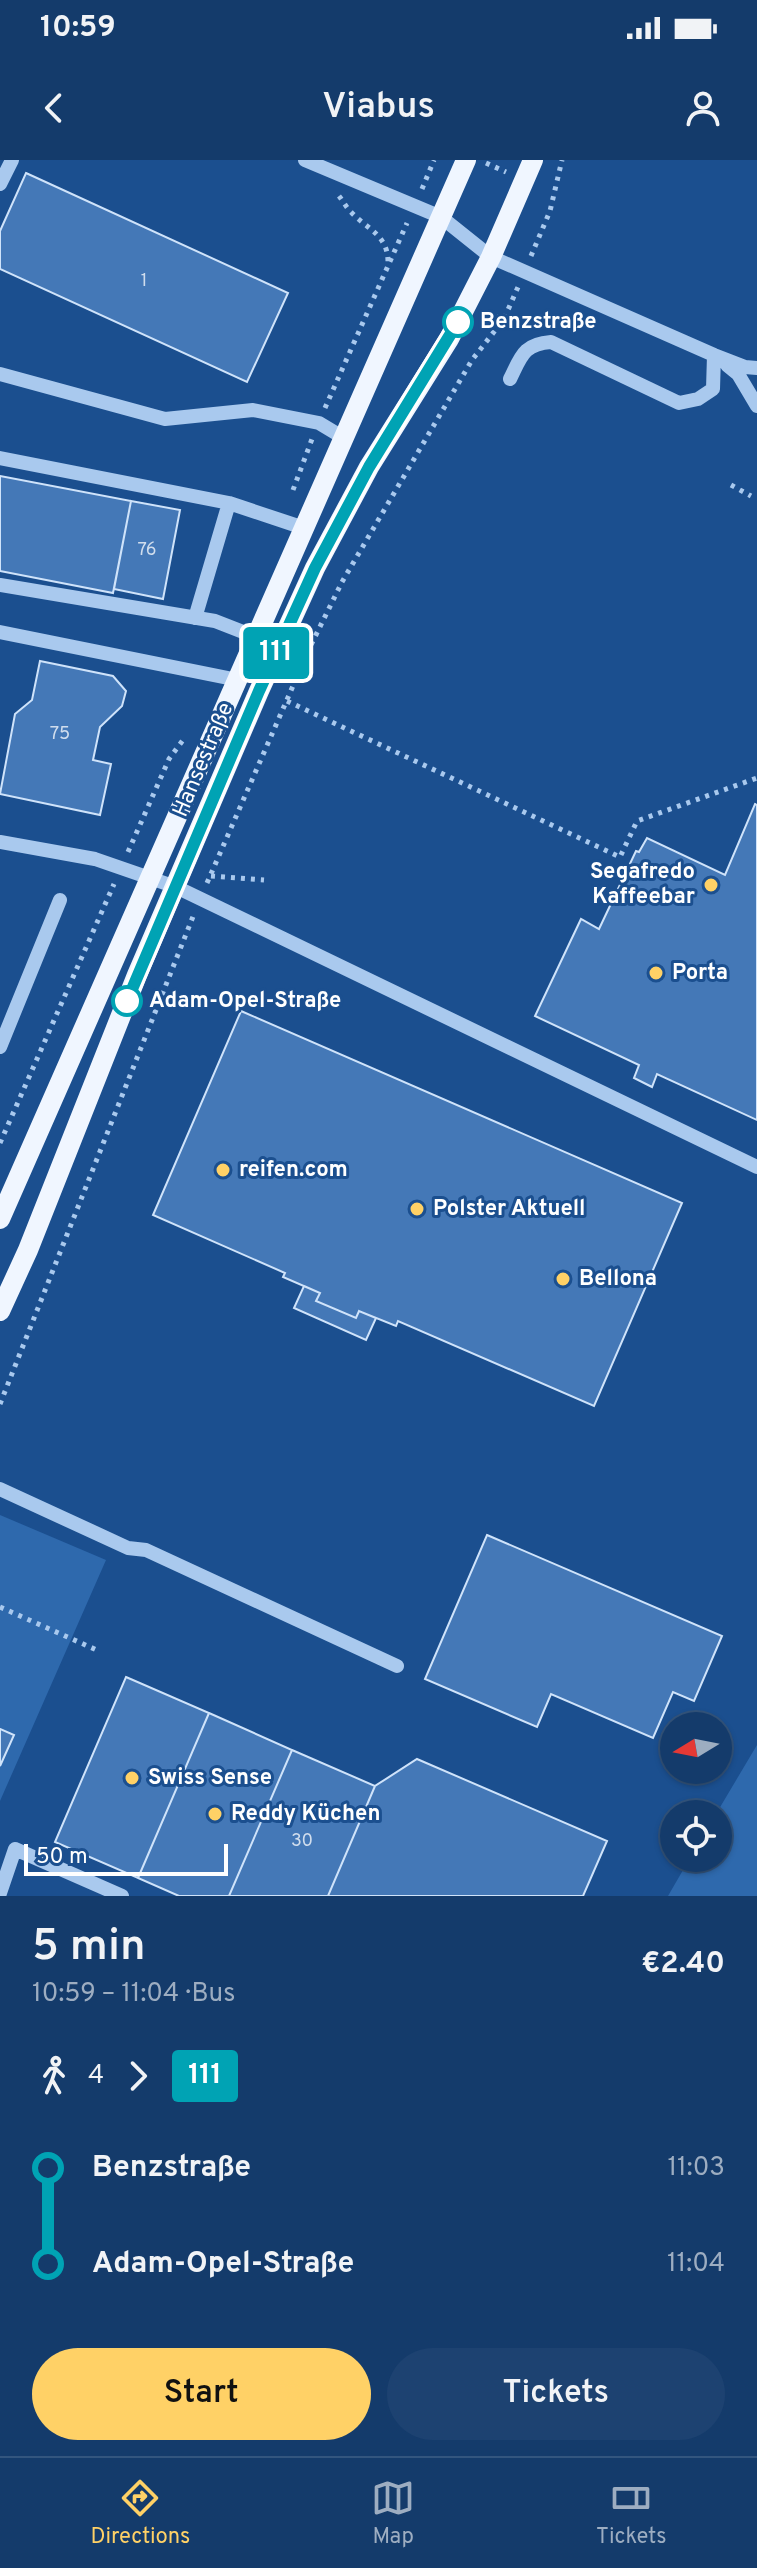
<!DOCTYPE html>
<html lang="en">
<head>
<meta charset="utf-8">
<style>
	:root { --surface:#143b6b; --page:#1d4271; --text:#f1f3f6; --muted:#9dadc1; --line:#33557e; --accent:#ffd166 }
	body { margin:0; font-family:Overpass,sans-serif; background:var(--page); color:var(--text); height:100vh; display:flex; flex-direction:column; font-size:30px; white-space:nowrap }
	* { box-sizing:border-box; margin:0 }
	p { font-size:26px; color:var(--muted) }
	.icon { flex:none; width:44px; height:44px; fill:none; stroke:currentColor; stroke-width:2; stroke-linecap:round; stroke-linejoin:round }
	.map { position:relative; height:1736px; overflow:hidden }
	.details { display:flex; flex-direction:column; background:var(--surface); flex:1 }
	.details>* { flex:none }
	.badge { padding:0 16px; border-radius:6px; font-size:28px; line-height:52px }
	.needle { width:52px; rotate:260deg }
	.fabs { position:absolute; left:660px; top:1552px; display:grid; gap:16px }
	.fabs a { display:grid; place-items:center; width:72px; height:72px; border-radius:50%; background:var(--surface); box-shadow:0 2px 6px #0004,0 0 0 2px var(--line); font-size:40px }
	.scale { position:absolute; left:24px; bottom:20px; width:204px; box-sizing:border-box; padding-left:8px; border:4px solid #fff; border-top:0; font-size:22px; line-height:28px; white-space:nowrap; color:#fff; -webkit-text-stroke:6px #1b4f8f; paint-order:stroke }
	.map>.badge { position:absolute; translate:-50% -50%; box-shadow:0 0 0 4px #fff }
	.legs { display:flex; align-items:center; gap:12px; height:88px; padding:0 32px; font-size:26px }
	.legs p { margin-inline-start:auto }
	.summary { display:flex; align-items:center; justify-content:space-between; height:136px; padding:0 32px }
	h1 { font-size:44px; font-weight:600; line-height:60px }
	.primary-button { display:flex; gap:16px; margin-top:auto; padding:16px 32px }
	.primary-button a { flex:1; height:92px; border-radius:48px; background:var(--accent); color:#111; font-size:32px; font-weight:600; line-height:92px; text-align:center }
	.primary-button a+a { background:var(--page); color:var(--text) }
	ul { padding:0 32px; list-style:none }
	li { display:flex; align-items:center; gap:28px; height:96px; font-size:30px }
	li i { display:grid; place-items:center; width:12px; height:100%; margin:0 10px; background:currentColor }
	li i::after { content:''; width:20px; height:20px; margin:-10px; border:6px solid; border-radius:50%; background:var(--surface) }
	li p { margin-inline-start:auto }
	li:first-child i { background:linear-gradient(#0000 50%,currentColor 0) }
	li:last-child i { background:linear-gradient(currentColor 50%,#0000 0) }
	.status { display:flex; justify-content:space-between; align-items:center; height:56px; padding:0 40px; background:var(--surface); direction:ltr }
	.status svg { height:22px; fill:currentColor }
	header { display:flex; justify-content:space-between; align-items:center; height:104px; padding:0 32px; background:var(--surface); font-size:36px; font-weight:600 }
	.dock { display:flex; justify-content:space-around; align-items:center; height:112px; border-top:2px solid var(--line); background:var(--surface); font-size:22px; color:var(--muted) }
	.dock a { display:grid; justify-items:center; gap:4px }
	.dock .current { color:var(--accent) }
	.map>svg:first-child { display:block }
	.green { fill:#2e69ad }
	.building { fill:#4478b7; stroke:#cfe3fa; stroke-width:2 }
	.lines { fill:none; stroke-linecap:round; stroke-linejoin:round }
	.path { stroke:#a9c9ee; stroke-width:5; stroke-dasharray:4 6; stroke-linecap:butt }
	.minor { stroke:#a9c9ee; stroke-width:14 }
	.major { stroke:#f0f6ff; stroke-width:20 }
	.line-1-casing { stroke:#fff; stroke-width:18 }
	.line-1 { stroke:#00a3b4; stroke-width:12 }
	.stop-1-dot { fill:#fff; stroke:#00a3b4; stroke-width:4 }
	.poi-dot { fill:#ffd166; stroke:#1b4f8f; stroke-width:3 }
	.labels { text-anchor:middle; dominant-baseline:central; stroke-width:6; stroke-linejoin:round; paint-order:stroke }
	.number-label { font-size:18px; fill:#d0dded }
	.stop-label { font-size:22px; font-weight:bold; fill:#fff; stroke:#1b4f8f; text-anchor:start }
	.street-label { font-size:22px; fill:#fff; stroke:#1b4f8f }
	.poi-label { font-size:22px; font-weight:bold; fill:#fff; stroke:#1b4f8f; text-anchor:start }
</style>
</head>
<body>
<div class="status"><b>10:59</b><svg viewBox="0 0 49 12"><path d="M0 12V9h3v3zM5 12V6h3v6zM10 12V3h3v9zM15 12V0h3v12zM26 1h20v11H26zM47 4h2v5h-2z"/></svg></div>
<header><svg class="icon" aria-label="back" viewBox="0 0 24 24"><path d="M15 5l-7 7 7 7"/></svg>Viabus<svg class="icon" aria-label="person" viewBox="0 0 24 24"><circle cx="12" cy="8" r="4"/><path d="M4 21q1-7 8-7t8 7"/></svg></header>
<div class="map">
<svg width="757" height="1736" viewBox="0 0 757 1736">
	<rect width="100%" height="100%" fill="#1b4f8f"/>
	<!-- green -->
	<path class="green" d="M 0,1355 L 106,1400 L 0,1641 Z
		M 757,1585 L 757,1736 L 668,1736 L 690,1698 L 718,1698 L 716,1654 Z"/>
	<!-- building -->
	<path class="building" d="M 26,13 L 288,133 L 247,222 L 0,109 L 0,71 Z
		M 0,316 L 131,341 L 113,433 L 0,411 Z
		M 131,341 L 180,350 L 163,439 L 114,429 Z
		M 40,501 L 113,516 L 126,531 L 122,546 L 100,567 L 93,600 L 111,604 L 100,655 L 0,634 L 15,554 L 32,540 Z
		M 755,644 L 757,645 L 757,960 L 657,914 L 652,927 L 634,918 L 639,905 L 535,856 L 581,759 L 599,769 L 636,691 L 639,692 L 647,678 L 725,715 Z
		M 241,851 L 682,1043 L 594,1246 L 398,1161 L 396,1166 L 359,1151 L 356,1158 L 316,1141 L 320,1133 L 283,1117 L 285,1113 L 153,1055 Z
		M 304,1126 L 320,1133 L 316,1141 L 356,1158 L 359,1151 L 376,1158 L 366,1180 L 294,1148 Z
		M 487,1375 L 722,1476 L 694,1541 L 673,1532 L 653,1578 L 551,1534 L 537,1567 L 425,1519 Z
		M 126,1517 L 209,1553 L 138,1718 L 55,1682 Z
		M 209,1553 L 292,1590 L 229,1736 L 179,1736 L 138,1718 Z
		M 0,1569 L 14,1575 L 0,1606 Z
		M 292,1590 L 375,1626 L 328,1736 L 229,1736 Z
		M 417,1599 L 607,1681 L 583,1736 L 328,1736 L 375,1626 Z"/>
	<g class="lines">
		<!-- path -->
		<path class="path" d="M 486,3 L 506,12
			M 422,29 L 434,0
			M 339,36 C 343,41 346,47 351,52 C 367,69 388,75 388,102
			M 531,96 L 550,51 L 562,0
			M 487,153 L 504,159
			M 325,248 L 407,63
			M 731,325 L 751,336
			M 293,330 L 312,279
			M 287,541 L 620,697 L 637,661 L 757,618
			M 128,692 L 169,599 L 183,580
			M 211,716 L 264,720
			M 207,723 L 310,487 L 342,422 L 472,200 L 504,159 L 518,127
			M 0,983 L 114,724
			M 0,1244 L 194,754
			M 0,1447 L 99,1491"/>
		<!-- minor -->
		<path class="minor" d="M 305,0 L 441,57 L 491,97 L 714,195 L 745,207 L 757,208
			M 0,24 L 12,0
			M 727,205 L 738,214 L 757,246
			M 0,214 L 165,259 L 253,250 L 319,263 L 344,278
			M 510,219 C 521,197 523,184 551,182 L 679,243 L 698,239 L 713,229 L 714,195
			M 0,298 L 229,343
			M 0,425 L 215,461 L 256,477
			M 195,458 L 229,343 L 304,368
			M 0,472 L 238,520
			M 0,682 L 95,699 L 176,727 L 757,1007
			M 0,887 L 60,740
			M 0,1329 L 128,1388 L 146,1390 L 397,1506
			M 0,1733 L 15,1689 L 122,1736"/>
		<!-- major -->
		<path class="major" d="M 0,1059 L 466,0
			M 0,1151 L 28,1090 L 137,815 L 259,531 L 315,408 L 369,307 L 449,179 L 491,97 L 533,0"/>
	</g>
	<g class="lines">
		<defs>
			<path id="line-1" d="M 127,841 L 259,531 L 315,408 L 369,307 L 458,162"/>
		</defs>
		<!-- line-1 casing -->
		<use href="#line-1" class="line-1-casing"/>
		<!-- line-1 -->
		<use href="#line-1" class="line-1"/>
	</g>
	<!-- markers -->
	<g class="stop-1-dot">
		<circle cx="458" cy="162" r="14"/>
		<circle cx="127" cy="841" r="14"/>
	</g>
	<g class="poi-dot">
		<circle cx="711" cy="725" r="8"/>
		<circle cx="656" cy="813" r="8"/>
		<circle cx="223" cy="1010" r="8"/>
		<circle cx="417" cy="1049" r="8"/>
		<circle cx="563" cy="1119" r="8"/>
		<circle cx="132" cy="1618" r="8"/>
		<circle cx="215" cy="1654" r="8"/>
	</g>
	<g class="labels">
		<!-- number labels -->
		<g class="number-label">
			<text x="144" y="121">1</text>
			<text x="147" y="390">76</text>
			<text x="60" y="574">75</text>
			<text x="302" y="1681">30</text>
		</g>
		<!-- stop labels -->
		<g class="stop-label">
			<text x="480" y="162">Benzstraße</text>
			<text x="149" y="841">Adam-Opel-Straße</text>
		</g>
		<!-- street labels -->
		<g class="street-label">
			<text transform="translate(204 600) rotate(-67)">Hansestraße</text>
		</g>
		<!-- poi labels -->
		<g class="poi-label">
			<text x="695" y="712" text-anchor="end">Segafredo<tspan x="695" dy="25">Kaffeebar</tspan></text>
			<text x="672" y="813">Porta</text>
			<text x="239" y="1010">reifen.com</text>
			<text x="433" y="1049">Polster Aktuell</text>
			<text x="579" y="1119">Bellona</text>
			<text x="148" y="1618">Swiss Sense</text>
			<text x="231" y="1654">Reddy Küchen</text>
		</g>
	</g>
</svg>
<div class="fabs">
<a><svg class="needle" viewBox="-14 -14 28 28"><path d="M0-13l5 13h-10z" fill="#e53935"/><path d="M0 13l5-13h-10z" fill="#9dadc1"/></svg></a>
<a><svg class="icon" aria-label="locate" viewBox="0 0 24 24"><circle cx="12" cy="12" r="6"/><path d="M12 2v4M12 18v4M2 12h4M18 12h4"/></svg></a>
</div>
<div class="scale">50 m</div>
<b class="badge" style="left:276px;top:493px;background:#00a3b4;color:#fff">111</b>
</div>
<section class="details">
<div class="summary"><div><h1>5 min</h1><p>10:59 – 11:04 · Bus</p></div><b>€2.40</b></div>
<div class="legs"><svg class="icon" aria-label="walk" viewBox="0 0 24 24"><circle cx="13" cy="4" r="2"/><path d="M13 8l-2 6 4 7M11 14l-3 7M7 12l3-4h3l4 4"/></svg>4<svg class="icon" aria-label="forward" viewBox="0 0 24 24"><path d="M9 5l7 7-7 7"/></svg><b class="badge" style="background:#00a3b4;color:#fff">111</b></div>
<ul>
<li><i style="color:#00a3b4"></i><b>Benzstraße</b><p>11:03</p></li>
<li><i style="color:#00a3b4"></i><b>Adam-Opel-Straße</b><p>11:04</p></li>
</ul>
<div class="primary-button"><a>Start</a><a>Tickets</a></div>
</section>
<nav class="dock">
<a class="current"><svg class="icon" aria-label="directions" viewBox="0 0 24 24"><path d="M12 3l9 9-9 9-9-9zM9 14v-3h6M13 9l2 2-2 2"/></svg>Directions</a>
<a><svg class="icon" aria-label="map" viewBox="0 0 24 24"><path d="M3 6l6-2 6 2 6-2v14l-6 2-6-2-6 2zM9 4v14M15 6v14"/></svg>Map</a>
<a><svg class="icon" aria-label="tickets" viewBox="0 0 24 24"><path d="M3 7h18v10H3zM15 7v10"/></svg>Tickets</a>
</nav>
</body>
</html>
